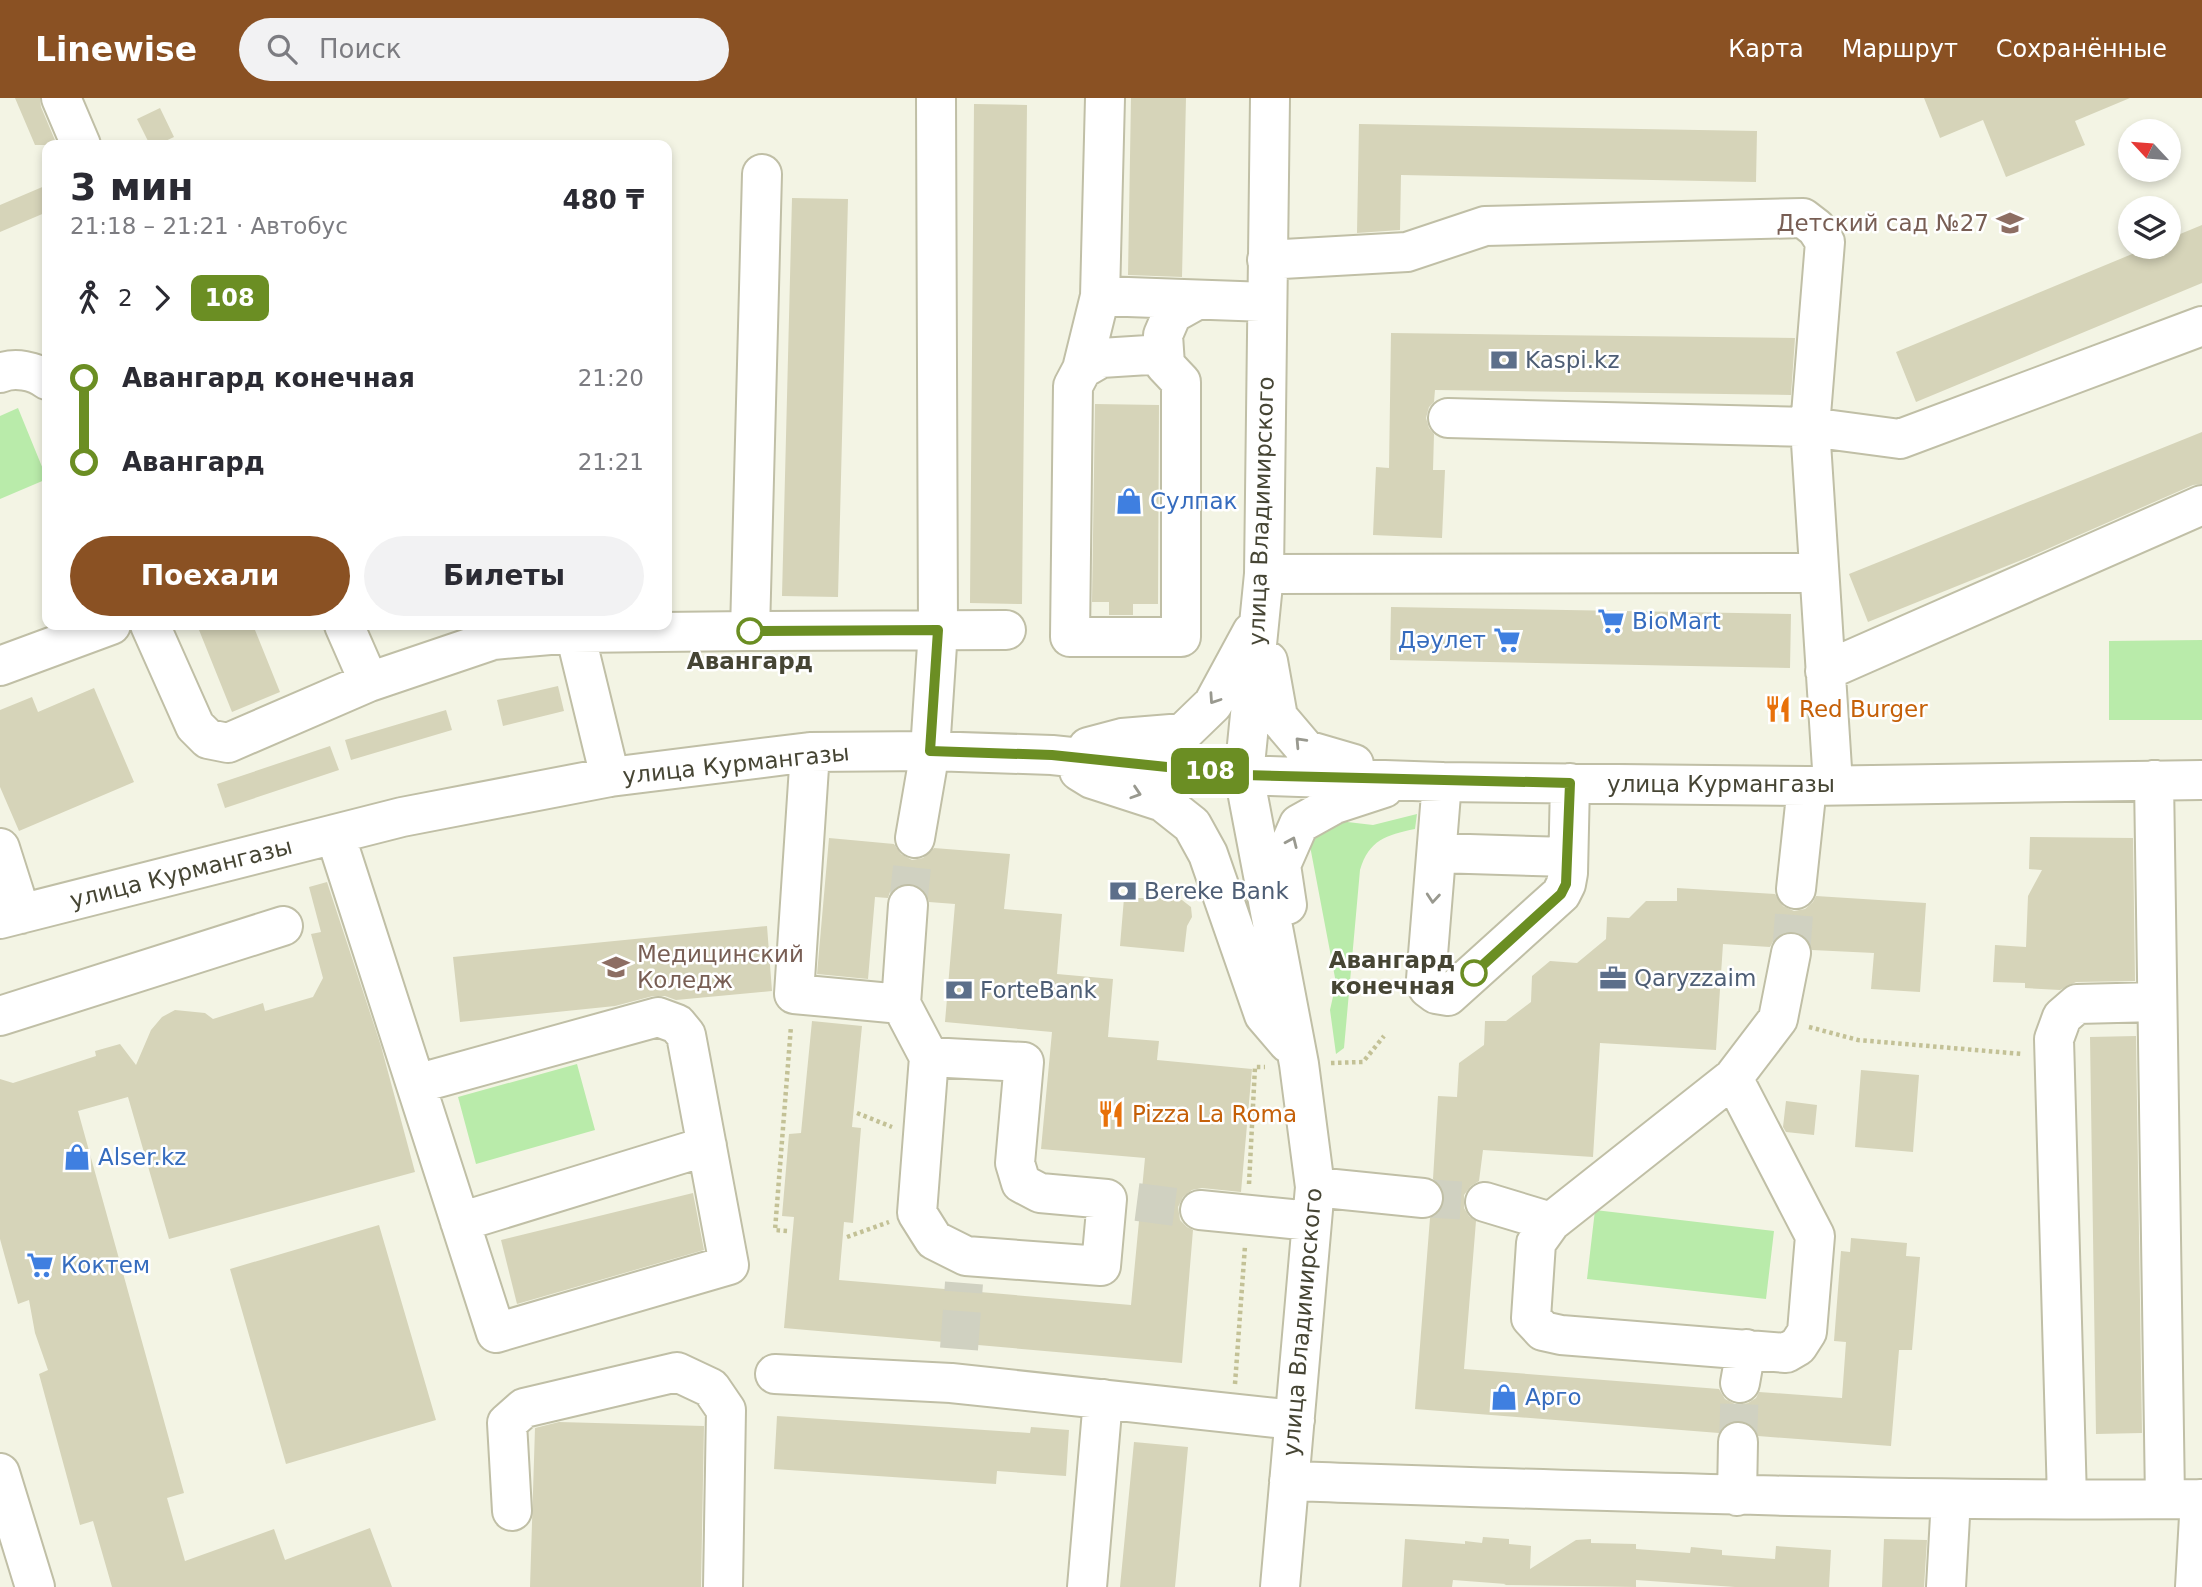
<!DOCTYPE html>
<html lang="ru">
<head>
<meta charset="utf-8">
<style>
	:root { --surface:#fff; --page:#f2f2f3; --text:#2b2b33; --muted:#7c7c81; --accent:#8a5123 }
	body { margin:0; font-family:"DejaVu Sans",sans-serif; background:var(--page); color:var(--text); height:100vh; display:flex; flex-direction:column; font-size:26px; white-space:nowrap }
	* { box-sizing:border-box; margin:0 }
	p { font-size:23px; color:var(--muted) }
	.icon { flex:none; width:38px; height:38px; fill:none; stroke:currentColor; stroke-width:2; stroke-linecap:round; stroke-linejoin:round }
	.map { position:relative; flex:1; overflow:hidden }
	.drawer { position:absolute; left:42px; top:42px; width:630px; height:490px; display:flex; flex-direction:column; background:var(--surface); border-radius:14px; box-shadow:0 4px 10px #0003 }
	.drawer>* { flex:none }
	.badge { padding:0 14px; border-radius:10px; font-size:24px; line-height:46px }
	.needle { width:46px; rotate:296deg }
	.tools { position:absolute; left:2118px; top:21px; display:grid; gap:14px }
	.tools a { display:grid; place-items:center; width:63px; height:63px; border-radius:50%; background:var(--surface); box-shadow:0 4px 10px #0003; font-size:35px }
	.map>.badge { position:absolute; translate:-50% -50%; box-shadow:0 0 0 4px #fff }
	.legs { display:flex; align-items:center; gap:10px; height:77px; padding:0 28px; font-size:23px }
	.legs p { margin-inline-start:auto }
	.headline { display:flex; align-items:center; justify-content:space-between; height:119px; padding:0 28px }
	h1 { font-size:38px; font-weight:800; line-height:52px }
	.button { display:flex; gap:14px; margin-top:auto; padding:14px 28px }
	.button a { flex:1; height:80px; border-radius:42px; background:var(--accent); color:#fff; font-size:28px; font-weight:800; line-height:80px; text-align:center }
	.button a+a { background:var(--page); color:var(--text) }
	ul { padding:0 28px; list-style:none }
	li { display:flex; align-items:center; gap:24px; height:84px; font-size:26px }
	li i { display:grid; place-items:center; width:10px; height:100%; margin:0 9px; background:currentColor }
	li i::after { content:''; width:18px; height:18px; margin:-9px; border:5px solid; border-radius:50%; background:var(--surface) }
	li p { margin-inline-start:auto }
	li:first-child i { background:linear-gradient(#0000 50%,currentColor 0) }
	li:last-child i { background:linear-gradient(currentColor 50%,#0000 0) }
	header { display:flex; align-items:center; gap:42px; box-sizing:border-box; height:98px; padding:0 35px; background:var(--accent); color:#fff }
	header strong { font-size:33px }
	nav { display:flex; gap:38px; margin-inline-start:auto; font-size:24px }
	.search { width:490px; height:63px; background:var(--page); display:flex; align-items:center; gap:18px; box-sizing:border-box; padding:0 24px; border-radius:38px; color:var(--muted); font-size:26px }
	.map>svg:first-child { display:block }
	.green { fill:#b9ebaa }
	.building { fill:#d6d4b9 }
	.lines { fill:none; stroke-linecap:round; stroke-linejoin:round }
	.minor-tunnel { stroke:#d0d1c1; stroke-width:38; stroke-dasharray:38 19; stroke-linecap:butt }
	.minor-casing { stroke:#c0bfa6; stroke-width:42 }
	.path { stroke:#c3c196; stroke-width:4.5; stroke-dasharray:3.5 3.5; stroke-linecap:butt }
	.minor { stroke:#fff; stroke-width:38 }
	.oneway { stroke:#99998f }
	.line-1-casing { stroke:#fff; stroke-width:16 }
	.line-1 { stroke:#6b8e23; stroke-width:10 }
	.stop-1-dot { fill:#fff; stroke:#6b8e23; stroke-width:3.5 }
	.labels { text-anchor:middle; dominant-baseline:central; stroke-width:5; stroke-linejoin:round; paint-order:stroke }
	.education-label { font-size:23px; fill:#785e54; stroke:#fff; text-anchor:end }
	.service-label { font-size:23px; fill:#4e5e75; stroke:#fff; text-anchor:start }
	.shop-label { font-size:23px; fill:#366cbe; stroke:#fff; text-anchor:start }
	.street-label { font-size:23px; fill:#464534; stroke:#fff }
	.stop-label { font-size:23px; font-weight:bold; fill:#464534; stroke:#fff }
	.food-label { font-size:23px; fill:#c56008; stroke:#fff; text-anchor:start }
</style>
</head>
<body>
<header>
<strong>Linewise</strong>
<div class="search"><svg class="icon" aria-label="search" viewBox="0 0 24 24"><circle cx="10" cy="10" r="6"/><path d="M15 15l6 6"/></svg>Поиск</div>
<nav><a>Карта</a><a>Маршрут</a><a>Сохранённые</a></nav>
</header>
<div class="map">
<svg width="2202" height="1489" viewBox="0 0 2202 1489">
	<rect width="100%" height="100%" fill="#f3f4e4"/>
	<!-- green -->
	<path class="green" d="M 18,310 L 47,381 L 0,401 L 0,318 Z
		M 2202,542 L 2202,622 L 2109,622 L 2109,543 Z
		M 1417,716 L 1415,731 C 1386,737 1369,742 1360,772 L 1344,950 L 1336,956 L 1330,912 L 1336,885 L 1310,748 L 1313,736 L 1339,723 L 1373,727 Z
		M 577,966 L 595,1032 L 476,1066 L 458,999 Z
		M 1595,1112 L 1774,1133 L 1766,1201 L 1587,1181 Z"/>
	<!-- building -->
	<path class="building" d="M 15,0 L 40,0 L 41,9 L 57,47 L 35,47 Z
		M 1131,0 L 1186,0 L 1182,179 L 1128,177 Z
		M 1924,0 L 2130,0 L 2075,23 L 2085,47 L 2006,79 L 1983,22 L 1940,40 Z
		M 974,6 L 1027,7 L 1022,506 L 970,505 Z
		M 160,10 L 174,39 L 157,47 L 150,47 L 137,21 Z
		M 1359,26 L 1757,33 L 1756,84 L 1401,77 L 1400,132 L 1357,135 Z
		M 47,87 L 47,114 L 0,134 L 0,107 Z
		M 792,100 L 848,101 L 838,499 L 782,498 Z
		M 2202,127 L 2202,185 L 1916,304 L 1896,254 L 2149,149 L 2168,149 L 2168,141 Z
		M 1391,235 L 1795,240 L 1791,297 L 1435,292 L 1434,304 L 1429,309 L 1426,320 L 1429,330 L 1434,336 L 1433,372 L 1445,372 L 1442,440 L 1373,437 L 1376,369 L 1389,370 Z
		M 1095,306 L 1159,307 L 1158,506 L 1133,506 L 1133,517 L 1109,517 L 1109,504 L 1092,504 Z
		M 2202,334 L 2202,386 L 2193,387 L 2029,459 L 1868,524 L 1849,476 Z
		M 1391,509 L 1791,516 L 1790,570 L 1390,562 Z
		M 197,527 L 253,527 L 280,594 L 232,614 Z
		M 558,588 L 564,613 L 503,628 L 497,602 Z
		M 94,590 L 134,684 L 19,733 L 0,689 L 0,612 L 32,599 L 38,614 Z
		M 446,612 L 452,632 L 351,662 L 345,642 Z
		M 330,648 L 339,672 L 225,710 L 217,686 Z
		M 2030,739 L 2133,740 L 2135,883 L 2076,884 L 2060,892 L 2025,890 L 2025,885 L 1993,884 L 1995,847 L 2026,849 L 2028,798 L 2042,772 L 2029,771 Z
		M 829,740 L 894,746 L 901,756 L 912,762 L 923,760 L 934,750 L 1010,756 L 1004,811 L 1062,816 L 1057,876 L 1113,881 L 1108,939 L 1159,943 L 1157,962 L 1252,971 L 1241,1094 L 1202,1090 L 1192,1092 L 1183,1099 L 1178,1109 L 1180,1122 L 1187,1129 L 1193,1132 L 1182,1265 L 784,1230 L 794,1119 L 782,1118 L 789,1036 L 801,1035 L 812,923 L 862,928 L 852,1029 L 861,1030 L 853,1125 L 844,1124 L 839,1182 L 1131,1207 L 1145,1060 L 1041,1051 L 1052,934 L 945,924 L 955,806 L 929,804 L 927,797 L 921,789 L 910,785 L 898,788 L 890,794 L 888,800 L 875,799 L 868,881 L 817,876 Z
		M 327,784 L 381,948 L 415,1074 L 169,1141 L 128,999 L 78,1013 L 184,1395 L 167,1400 L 185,1463 L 274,1431 L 285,1462 L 370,1430 L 392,1489 L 112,1489 L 93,1423 L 80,1427 L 39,1276 L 48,1272 L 35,1235 L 29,1202 L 18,1206 L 0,1141 L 0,981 L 13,985 L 96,958 L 95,953 L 120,946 L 136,967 L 151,932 L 162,919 L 175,912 L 205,915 L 213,921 L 263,905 L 265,913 L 313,899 L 323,880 L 311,836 L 321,834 L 309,789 Z
		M 1677,790 L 1775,796 L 1783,808 L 1794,813 L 1805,811 L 1813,804 L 1816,798 L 1926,805 L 1920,894 L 1871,891 L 1874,855 L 1812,852 L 1805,838 L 1796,834 L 1785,834 L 1775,840 L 1770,849 L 1723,846 L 1716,952 L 1600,945 L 1593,1059 L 1483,1052 L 1479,1083 L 1471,1088 L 1464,1097 L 1464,1110 L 1469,1118 L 1476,1123 L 1464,1271 L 1719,1291 L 1725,1301 L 1737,1307 L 1748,1305 L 1756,1300 L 1759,1294 L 1842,1300 L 1846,1244 L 1834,1243 L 1841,1153 L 1850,1154 L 1851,1140 L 1907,1145 L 1906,1158 L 1920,1159 L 1912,1252 L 1899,1252 L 1891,1348 L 1758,1338 L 1750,1326 L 1739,1322 L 1727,1325 L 1719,1335 L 1415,1311 L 1430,1120 L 1440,1113 L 1445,1102 L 1443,1090 L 1433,1081 L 1438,998 L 1457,999 L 1459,965 L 1484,947 L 1485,923 L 1506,923 L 1531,904 L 1532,878 L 1550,863 L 1577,865 L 1606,841 L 1607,819 L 1629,820 L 1646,803 L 1677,803 Z
		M 1124,800 L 1170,800 L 1182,802 L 1191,809 L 1192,819 L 1187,828 L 1184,854 L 1120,848 Z
		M 767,828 L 772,893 L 676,902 L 665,898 L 653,898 L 615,908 L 460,924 L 453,859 Z
		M 2136,938 L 2142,1335 L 2096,1336 L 2090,939 Z
		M 1861,972 L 1919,977 L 1913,1054 L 1855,1049 Z
		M 1786,1003 L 1817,1007 L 1814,1037 L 1786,1034 L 1783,1029 Z
		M 693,1095 L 704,1152 L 517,1206 L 501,1142 Z
		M 379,1127 L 436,1322 L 286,1366 L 230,1171 Z
		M 777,1318 L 1030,1335 L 1031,1329 L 1069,1332 L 1066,1378 L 997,1373 L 996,1386 L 774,1371 Z
		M 559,1324 L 704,1328 L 701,1489 L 530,1489 L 535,1330 Z
		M 1134,1344 L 1188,1349 L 1175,1489 L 1120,1489 Z
		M 1483,1439 L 1509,1441 L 1509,1446 L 1531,1448 L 1530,1471 L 1576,1442 L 1591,1441 L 1591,1445 L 1636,1446 L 1636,1451 L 1690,1455 L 1691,1449 L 1722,1452 L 1722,1457 L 1775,1461 L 1776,1448 L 1831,1452 L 1829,1489 L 1735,1489 L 1636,1482 L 1636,1489 L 1504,1487 L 1506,1486 L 1453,1482 L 1452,1489 L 1402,1489 L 1405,1441 L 1465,1446 L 1465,1443 L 1482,1445 Z
		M 1884,1441 L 1927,1442 L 1924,1489 L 1882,1489 Z"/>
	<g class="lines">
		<!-- minor-tunnel -->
		<path class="minor-tunnel" d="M 908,807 L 915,740
			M 1791,855 L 1796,791
			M 1423,1100 L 1485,1104
			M 1137,1104 L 1200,1112
			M 959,1251 L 964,1185
			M 1738,1344 L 1740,1285"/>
		<defs>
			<path id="minor" d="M 61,0 L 81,47
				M 1105,0 L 1100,198 L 1267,204
				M 1270,0 L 1264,476 L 1244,677 L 1299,966 L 1315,1089 L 1280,1489
				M 762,76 L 750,533 L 1006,532
				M 1267,162 L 1407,154 L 1485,128 L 1803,120 L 1816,130 L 1825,144 L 1810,329 L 1833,686
				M 1164,256 L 1101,260 L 1082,271 L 1073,288 L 1070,539 L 1181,539 L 1181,284 L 1165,267 L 1163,237 L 1172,216 L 1197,202
				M 1082,271 L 1100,198
				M 0,275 C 15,269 35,273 47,282
				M 1448,320 L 1810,329 L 1900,341 L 2202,228
				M 1264,476 L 1818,475
				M 150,527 L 195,628 L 208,641 L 228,645 L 369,584
				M 344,527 L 369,584 L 493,542 L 573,535 L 750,533
				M 573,527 L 610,679
				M 1268,563 L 1278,619 L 1306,652 L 1354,666
				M 0,568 L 111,527
				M 1825,573 L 2202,407
				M 1088,649 L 1122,640 L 1183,635 L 1213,606 L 1252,534
				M 810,654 L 794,896 L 901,906
				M 1079,673 L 1092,681 L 1163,704 L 1192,727 L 1208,756 L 1264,917 L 1288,945
				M 2154,682 L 2165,1401
				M 1442,684 L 1426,881 L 1428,890 L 1436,896 L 1448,898 L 1561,796 L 1566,786 L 1568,775 L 1570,685
				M 335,736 L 496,1235 L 729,1167 L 686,937 L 677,926 L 658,919 L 416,986
				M 915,740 L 930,653 L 938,532 L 936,0
				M 0,750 L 21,816
				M 1437,755 L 1568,759
				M 1796,791 L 1807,688
				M 908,807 L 901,906 L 929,959 L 917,1115 L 934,1142 L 966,1158 L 1101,1168 L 1107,1101 L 1040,1095 L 1021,1085 L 1015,1065 L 1024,964 L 929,959
				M 1287,807 L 1281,767 L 1299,726 L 1335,706 L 1384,690
				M 0,821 L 402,719 L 610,679 L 810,654 L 930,653 L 1052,657 L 1244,677 L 1442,684 L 1807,688 L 2202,682
				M 0,918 L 283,828
				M 1733,980 L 1815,1138 L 1807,1234 L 1798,1248 L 1786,1255 L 1561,1237 L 1543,1233 L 1531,1220 L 1536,1145 L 1551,1124 L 1733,980 L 1778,921 L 1791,855
				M 1315,1089 L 1423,1100
				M 1485,1104 L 1551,1124
				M 1200,1112 L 1311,1123
				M 460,1124 L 707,1048
				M 775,1276 L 951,1285 L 1295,1322
				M 1740,1285 L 1746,1251
				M 0,1375 L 35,1489
				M 1289,1383 C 1593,1393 1898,1404 2202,1401
				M 1737,1398 L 1738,1344
				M 2067,1401 L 2054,941 L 2062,919 L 2077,906 L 2157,904
				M 512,1413 L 507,1325 L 524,1310 L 677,1274 L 711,1290 L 726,1312 L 723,1489
				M 1087,1489 L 1103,1301
				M 1946,1489 L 1951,1401
				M 2195,1489 L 2200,1401"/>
		</defs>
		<!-- minor casing -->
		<use href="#minor" class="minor-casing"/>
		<!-- path -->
		<path class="path" d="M 1809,929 L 1858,942 L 2022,956
			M 1331,965 L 1363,964 L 1384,938
			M 857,1015 L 892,1029
			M 1249,1086 L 1255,969 L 1265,969
			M 787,1133 L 775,1132 L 791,928
			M 847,1139 L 889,1124
			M 1235,1286 L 1245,1148"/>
		<!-- minor -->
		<use href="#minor" class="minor"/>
	</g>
	<!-- one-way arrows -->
	<defs><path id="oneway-chevron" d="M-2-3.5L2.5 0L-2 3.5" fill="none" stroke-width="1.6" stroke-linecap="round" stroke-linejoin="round" transform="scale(1.75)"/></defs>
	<g class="oneway">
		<use href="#oneway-chevron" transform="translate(1214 601) rotate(124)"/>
		<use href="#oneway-chevron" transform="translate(1300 644) rotate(-133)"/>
		<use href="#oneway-chevron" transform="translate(1136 695) rotate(18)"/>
		<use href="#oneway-chevron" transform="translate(1292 744) rotate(-66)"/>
		<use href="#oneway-chevron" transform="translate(1433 800) rotate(95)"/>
	</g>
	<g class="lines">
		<defs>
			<path id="line-1" d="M 750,533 L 938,532 L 930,653 L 1052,657 L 1244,677 L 1570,685 L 1566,786 L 1561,796 L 1474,875"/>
		</defs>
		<!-- line-1 casing -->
		<use href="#line-1" class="line-1-casing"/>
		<!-- line-1 -->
		<use href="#line-1" class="line-1"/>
	</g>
	<!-- icons -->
	<defs>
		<symbol id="school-bare" viewBox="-9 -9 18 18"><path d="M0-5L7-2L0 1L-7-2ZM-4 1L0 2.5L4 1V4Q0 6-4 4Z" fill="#8d6e63" stroke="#fff" stroke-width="2.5" paint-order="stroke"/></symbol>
		<symbol id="bank-bare" viewBox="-9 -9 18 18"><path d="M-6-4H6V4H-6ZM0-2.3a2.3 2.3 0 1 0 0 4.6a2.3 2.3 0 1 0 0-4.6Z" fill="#5c6f8a" stroke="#fff" stroke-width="2.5" paint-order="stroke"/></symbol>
		<symbol id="shop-bare" viewBox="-9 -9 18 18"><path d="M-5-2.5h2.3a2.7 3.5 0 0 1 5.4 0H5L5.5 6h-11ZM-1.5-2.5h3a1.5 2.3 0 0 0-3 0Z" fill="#3f7fe0" stroke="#fff" stroke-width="2.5" paint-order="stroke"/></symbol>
		<symbol id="supermarket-bare" viewBox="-9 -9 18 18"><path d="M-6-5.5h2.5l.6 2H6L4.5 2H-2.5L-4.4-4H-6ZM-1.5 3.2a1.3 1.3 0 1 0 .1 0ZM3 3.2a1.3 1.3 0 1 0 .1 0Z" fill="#3f7fe0" stroke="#fff" stroke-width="2.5" paint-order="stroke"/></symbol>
		<symbol id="restaurant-bare" viewBox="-9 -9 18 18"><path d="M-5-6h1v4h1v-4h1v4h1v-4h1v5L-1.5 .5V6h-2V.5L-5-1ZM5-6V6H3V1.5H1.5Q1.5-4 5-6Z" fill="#e8710a" stroke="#fff" stroke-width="2.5" paint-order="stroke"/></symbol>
		<symbol id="university-bare" viewBox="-9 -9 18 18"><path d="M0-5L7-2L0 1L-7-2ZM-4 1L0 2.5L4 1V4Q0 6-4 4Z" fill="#8d6e63" stroke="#fff" stroke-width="2.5" paint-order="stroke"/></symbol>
		<symbol id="office-bare" viewBox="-9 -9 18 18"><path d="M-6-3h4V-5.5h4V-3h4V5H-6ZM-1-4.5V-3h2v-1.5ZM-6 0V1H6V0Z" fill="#5c6f8a" stroke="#fff" stroke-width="2.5" paint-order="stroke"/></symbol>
	</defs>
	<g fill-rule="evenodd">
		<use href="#school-bare" x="1991" y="106" width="38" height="38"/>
		<use href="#bank-bare" x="1485" y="243" width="38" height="38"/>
		<use href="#shop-bare" x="1110" y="384" width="38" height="38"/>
		<use href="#supermarket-bare" x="1592" y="504" width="38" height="38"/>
		<use href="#supermarket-bare" x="1488" y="523" width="38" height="38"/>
		<use href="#restaurant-bare" x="1759" y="592" width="38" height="38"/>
		<use href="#bank-bare" x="1104" y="774" width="38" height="38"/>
		<use href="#university-bare" x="597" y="850" width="38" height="38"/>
		<use href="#office-bare" x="1594" y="861" width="38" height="38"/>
		<use href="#bank-bare" x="940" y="873" width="38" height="38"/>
		<use href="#restaurant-bare" x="1092" y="997" width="38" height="38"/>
		<use href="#shop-bare" x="58" y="1040" width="38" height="38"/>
		<use href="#supermarket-bare" x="21" y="1148" width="38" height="38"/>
		<use href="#shop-bare" x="1485" y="1280" width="38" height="38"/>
	</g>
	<!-- markers -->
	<g class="stop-1-dot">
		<circle cx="750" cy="533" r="12"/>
		<circle cx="1474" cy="875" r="12"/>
	</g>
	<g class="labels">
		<!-- education labels -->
		<g class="education-label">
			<text x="1989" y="125">Детский сад №27</text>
			<text x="637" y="856" text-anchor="start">Медицинский<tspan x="637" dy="26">Коледж</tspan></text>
		</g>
		<!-- service labels -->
		<g class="service-label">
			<text x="1525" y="262">Kaspi.kz</text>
			<text x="1144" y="793">Bereke Bank</text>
			<text x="1634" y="880">Qaryzzaim</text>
			<text x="980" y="892">ForteBank</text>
		</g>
		<!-- shop labels -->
		<g class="shop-label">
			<text x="1150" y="403">Сулпак</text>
			<text x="1632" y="523">BioMart</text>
			<text x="1486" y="542" text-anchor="end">Дәулет</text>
			<text x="98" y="1059">Alser.kz</text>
			<text x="61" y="1167">Коктем</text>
			<text x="1525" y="1299">Арго</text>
		</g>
		<!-- street labels -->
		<g class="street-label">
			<text transform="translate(1261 413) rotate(-88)">улица Владимирского</text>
			<text transform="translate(736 666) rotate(-6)">улица Курмангазы</text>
			<text x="1721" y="686">улица Курмангазы</text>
			<text transform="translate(181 775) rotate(-14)">улица Курмангазы</text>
			<text transform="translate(1302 1224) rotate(-85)">улица Владимирского</text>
		</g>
		<!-- stop labels -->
		<g class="stop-label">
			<text x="750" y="563">Авангард</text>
			<text x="1455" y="862" text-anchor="end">Авангард<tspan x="1455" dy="26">конечная</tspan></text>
		</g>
		<!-- food labels -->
		<g class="food-label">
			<text x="1799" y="611">Red Burger</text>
			<text x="1132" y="1016">Pizza La Roma</text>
		</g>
	</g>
</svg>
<div class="tools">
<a><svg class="needle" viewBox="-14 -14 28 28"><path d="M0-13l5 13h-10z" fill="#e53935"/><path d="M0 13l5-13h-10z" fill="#7c7c81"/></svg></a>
<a><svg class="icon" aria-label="layers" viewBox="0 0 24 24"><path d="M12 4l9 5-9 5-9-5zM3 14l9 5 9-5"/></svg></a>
</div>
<b class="badge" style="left:1210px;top:673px;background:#6b8e23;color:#fff">108</b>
<section class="drawer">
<div class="headline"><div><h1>3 мин</h1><p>21:18 – 21:21 · Автобус</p></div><b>480 ₸</b></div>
<div class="legs"><svg class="icon" aria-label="walk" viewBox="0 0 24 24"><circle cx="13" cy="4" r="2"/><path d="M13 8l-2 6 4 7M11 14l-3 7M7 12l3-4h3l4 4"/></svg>2<svg class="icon" aria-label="forward" viewBox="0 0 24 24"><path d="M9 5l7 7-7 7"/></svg><b class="badge" style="background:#6b8e23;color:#fff">108</b></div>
<ul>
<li><i style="color:#6b8e23"></i><b>Авангард конечная</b><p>21:20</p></li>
<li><i style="color:#6b8e23"></i><b>Авангард</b><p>21:21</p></li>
</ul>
<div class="button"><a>Поехали</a><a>Билеты</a></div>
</section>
</div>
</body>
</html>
